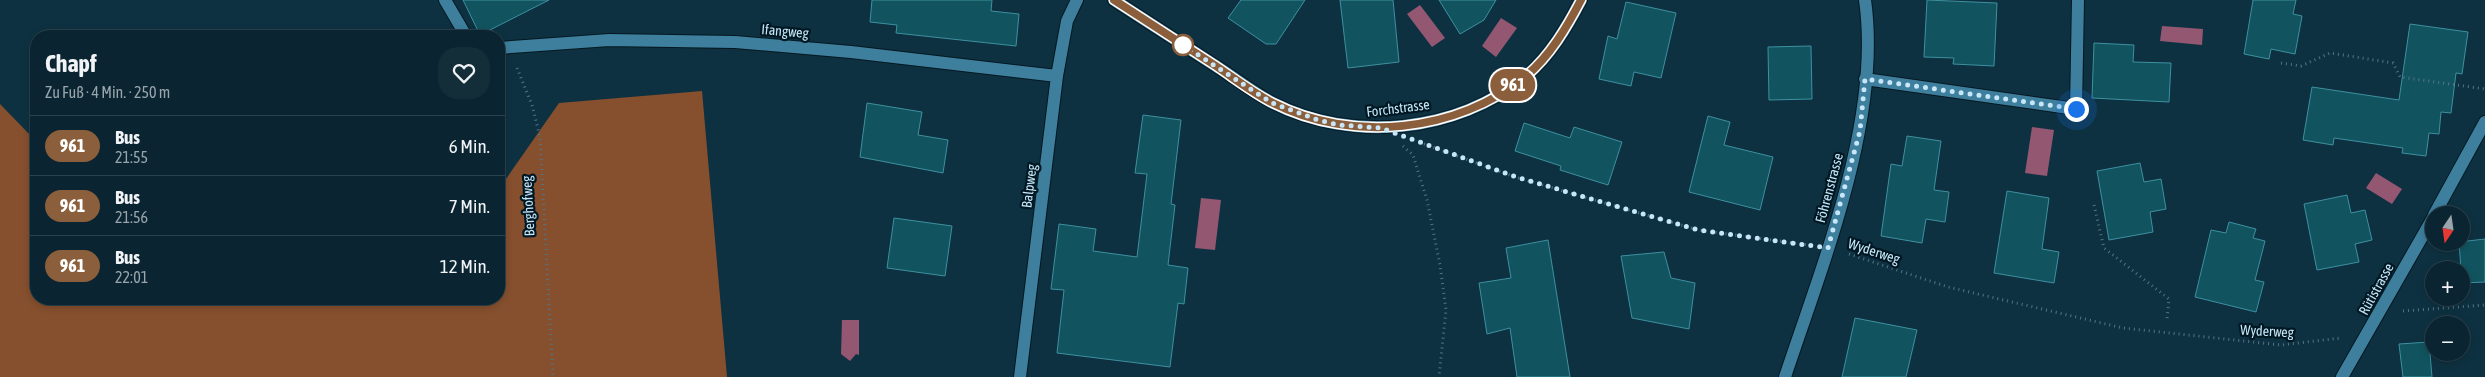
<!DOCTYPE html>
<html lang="de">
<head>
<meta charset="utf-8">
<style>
	:root { --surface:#0a2531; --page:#132d39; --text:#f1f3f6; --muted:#99a5ab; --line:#2a424d }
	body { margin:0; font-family:"Asap Condensed",sans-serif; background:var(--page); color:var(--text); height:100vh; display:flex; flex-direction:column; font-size:19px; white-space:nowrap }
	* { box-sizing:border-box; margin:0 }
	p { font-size:16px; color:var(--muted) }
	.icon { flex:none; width:28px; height:28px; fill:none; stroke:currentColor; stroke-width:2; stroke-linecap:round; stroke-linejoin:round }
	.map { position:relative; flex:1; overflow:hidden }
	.side { position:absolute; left:30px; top:30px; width:475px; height:275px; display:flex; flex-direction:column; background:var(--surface); border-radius:20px; box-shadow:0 2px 8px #0003,0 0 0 1px var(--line) }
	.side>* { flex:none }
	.badge { padding:0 10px; border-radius:16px; font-size:18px; line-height:32px }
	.needle { width:32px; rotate:193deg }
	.buttons { position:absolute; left:2425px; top:206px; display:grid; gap:10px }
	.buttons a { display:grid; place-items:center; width:45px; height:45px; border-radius:50%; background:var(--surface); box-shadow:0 2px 8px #0003,0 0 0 1px var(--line); font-size:25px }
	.you { position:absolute; width:25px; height:25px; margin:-12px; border:4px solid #fff; border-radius:50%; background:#1a73e8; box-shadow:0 0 0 8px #1a73e833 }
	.map>.badge { position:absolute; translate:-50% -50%; box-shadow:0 0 0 2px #fff }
	.round { display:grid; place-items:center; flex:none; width:52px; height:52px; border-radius:20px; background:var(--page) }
	.headline { display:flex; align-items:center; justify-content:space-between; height:85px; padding:0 15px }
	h1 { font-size:24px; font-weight:700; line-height:38px }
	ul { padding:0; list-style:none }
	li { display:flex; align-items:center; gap:15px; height:60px; padding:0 15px; border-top:1px solid var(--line) }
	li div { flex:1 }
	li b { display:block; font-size:19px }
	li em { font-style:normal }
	li .badge { min-width:55px; font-weight:700; text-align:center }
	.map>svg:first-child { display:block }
	.forest { fill:#86502e }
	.water { fill:#935772 }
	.building { fill:#11545f; stroke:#3e90a0 }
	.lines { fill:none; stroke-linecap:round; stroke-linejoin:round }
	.service-casing { stroke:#041821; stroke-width:14 }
	.minor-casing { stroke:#041821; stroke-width:14 }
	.path { stroke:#527484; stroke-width:3; stroke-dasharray:1 4; stroke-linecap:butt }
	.service { stroke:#3e7f9e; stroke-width:12 }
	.minor { stroke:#3e7f9e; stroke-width:12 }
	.line-casing { stroke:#fff; stroke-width:11 }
	.line { stroke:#8b5e3c; stroke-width:8 }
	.walk { stroke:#c7e7f8; stroke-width:5; stroke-dasharray:0 9 }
	.stop-dot { fill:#fff; stroke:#8b5e3c; stroke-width:2.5 }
	.labels { text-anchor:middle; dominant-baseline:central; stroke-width:4.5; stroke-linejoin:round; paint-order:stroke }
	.street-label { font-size:14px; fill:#c7e7f8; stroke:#001824 }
</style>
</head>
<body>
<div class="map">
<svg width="2485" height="377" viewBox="0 0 2485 377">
	<rect width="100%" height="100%" fill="#0e3141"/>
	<!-- forest -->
	<path class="forest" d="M 702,91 L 727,377 L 0,377 L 0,104 L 32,137 L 36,149 L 36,299 L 499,299 L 499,189 L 559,103 Z"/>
	<!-- water -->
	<path class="water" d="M 1420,5 L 1445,38 L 1432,47 L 1407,14 Z
		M 1501,18 L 1517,28 L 1496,57 L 1482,46 Z
		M 2162,26 L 2203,29 L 2202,45 L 2160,41 Z
		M 2032,127 L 2054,130 L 2047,176 L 2025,173 Z
		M 2376,173 L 2402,189 L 2392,204 L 2366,188 Z
		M 1201,198 L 1221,200 L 1215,250 L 1195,248 Z
		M 842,320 L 859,320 L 859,355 L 856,354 L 850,361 L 841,354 Z"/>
	<!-- building -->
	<path class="building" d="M 463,0 L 549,0 L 480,35 Z
		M 872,0 L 992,0 L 991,11 L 1019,14 L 1016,46 L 896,33 L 897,25 L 870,22 Z
		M 1241,0 L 1305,0 L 1276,44 L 1266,44 L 1228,18 Z
		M 1340,0 L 1393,0 L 1399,62 L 1348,68 Z
		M 1439,0 L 1496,0 L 1484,20 L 1460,34 Z
		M 1927,0 L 1997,3 L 1994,66 L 1953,64 L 1954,58 L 1924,57 Z
		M 2253,0 L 2296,0 L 2293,14 L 2302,16 L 2295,54 L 2271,49 L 2269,59 L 2244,54 Z
		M 1626,2 L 1676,13 L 1661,78 L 1634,72 L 1631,86 L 1599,79 L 1608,36 L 1617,39 Z
		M 2410,24 L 2468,32 L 2462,74 L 2456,73 L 2451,113 L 2441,112 L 2439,134 L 2429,133 L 2426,156 L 2402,153 L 2403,148 L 2334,138 L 2333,145 L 2303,140 L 2312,87 L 2399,100 Z
		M 2094,43 L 2134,45 L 2133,62 L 2171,63 L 2169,102 L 2092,98 Z
		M 1811,46 L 1812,99 L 1769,100 L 1768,47 Z
		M 867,103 L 922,112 L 918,135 L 948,140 L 943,173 L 860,157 Z
		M 1143,115 L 1181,120 L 1171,204 L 1175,205 L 1168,265 L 1188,268 L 1184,304 L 1178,303 L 1170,367 L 1057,353 L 1064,290 L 1051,289 L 1059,224 L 1096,229 L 1093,251 L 1137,257 L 1147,174 L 1135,173 Z
		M 1708,116 L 1730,122 L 1724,145 L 1773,157 L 1760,210 L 1689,192 Z
		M 1524,123 L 1570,138 L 1574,127 L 1622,142 L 1608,185 L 1560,170 L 1561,166 L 1515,151 Z
		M 1907,136 L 1941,141 L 1934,190 L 1949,192 L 1945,222 L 1926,219 L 1922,243 L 1881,236 L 1891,164 L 1902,166 Z
		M 2140,163 L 2144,182 L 2161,179 L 2166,209 L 2150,212 L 2153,232 L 2109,240 L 2097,171 Z
		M 2007,191 L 2049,198 L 2042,249 L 2059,252 L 2054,283 L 1994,273 Z
		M 2347,195 L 2351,213 L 2365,210 L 2372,240 L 2355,244 L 2359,262 L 2317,270 L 2304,204 Z
		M 894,218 L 952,226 L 945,276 L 887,268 Z
		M 2229,222 L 2256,229 L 2253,238 L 2265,241 L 2255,280 L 2264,282 L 2256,312 L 2195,297 L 2211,230 L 2226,233 Z
		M 2485,239 L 2485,282 L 2462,283 L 2459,242 Z
		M 1548,240 L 1570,377 L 1517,377 L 1510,328 L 1487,334 L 1479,283 L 1511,278 L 1506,248 Z
		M 1664,252 L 1671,278 L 1695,283 L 1689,329 L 1632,318 L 1621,256 Z
		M 1855,318 L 1917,330 L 1906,377 L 1842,377 Z
		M 2429,342 L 2432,377 L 2403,377 L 2399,344 Z"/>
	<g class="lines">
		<defs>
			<path id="service" d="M 1865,79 L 2076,109 L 2078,0"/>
			<path id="minor" d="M 445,0 L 466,36
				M 1114,0 C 1149,23 1184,45 1219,68 C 1236,79 1254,93 1273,103 C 1352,143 1456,133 1526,76 C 1550,56 1567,27 1581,0
				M 499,48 L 609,40 L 735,42 L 851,52 L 1057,76
				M 2434,215 L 2485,122
				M 1020,377 L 1057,76 L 1067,21 L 1077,0
				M 1785,377 C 1822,265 1882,119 1865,0
				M 2342,377 L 2434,216"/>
		</defs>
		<!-- service casing -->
		<use href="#service" class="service-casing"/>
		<!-- minor casing -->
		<use href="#minor" class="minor-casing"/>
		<!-- path -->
		<path class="path" d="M 2281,63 L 2301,66 L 2330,53 L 2393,63 L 2400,77 L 2485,89
			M 517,68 L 532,105 L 540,137 L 553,377
			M 1424,144 L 1515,177 L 1698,230 L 1809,245
			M 1403,146 L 1413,155 L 1427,200 L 1440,265 L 1446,310 L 1439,377
			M 2094,205 L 2104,248 L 2169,299 L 2167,319
			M 1849,254 L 1948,287 L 2123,328 L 2281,345 L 2341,338
			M 2403,311 L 2485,305"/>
		<!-- service -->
		<use href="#service" class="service"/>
		<!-- minor -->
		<use href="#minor" class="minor"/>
	</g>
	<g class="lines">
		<defs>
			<path id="line" d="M 1114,0 C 1148,22 1182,44 1216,66 C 1234,78 1253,93 1273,103 C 1352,143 1456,133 1526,76 C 1550,56 1567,27 1581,0"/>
		</defs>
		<!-- line casing -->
		<use href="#line" class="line-casing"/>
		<!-- line -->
		<use href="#line" class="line"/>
		<!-- walk -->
		<path class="walk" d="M 1183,45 L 1272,103 L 1318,120 L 1339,125 L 1381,128 L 1516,177 L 1698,230 L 1828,248 L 1860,131 L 1865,79 L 2076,109"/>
	</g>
	<!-- markers -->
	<circle class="stop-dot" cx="1183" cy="45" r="10"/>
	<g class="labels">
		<!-- street labels -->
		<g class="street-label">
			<text transform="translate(785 31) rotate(5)">Ifangweg</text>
			<text transform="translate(1398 108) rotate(-7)">Forchstrasse</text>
			<text transform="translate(1029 186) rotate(-83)">Balpweg</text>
			<text transform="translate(1829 188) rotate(-75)">Föhrenstrasse</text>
			<text transform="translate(528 206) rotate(-93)">Berghofweg</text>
			<text transform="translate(1874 251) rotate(18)">Wyderweg</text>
			<text transform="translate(2376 289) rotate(-61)">Rütistrasse</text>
			<text transform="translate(2267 331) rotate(3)">Wyderweg</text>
		</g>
	</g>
</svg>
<div class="buttons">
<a><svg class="needle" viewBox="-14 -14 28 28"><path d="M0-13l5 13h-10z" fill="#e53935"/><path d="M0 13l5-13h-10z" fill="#99a5ab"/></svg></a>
<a>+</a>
<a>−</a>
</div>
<div class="you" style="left:2076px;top:109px"></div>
<b class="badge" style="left:1513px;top:85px;background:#8b5e3c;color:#fff">961</b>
<section class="side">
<div class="headline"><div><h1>Chapf</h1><p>Zu Fuß · 4 Min. · 250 m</p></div><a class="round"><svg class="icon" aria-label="heart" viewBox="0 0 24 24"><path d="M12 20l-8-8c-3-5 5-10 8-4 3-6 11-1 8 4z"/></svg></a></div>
<ul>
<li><span class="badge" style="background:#8b5e3c;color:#fff">961</span><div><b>Bus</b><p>21:55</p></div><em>6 Min.</em></li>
<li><span class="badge" style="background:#8b5e3c;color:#fff">961</span><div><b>Bus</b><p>21:56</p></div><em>7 Min.</em></li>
<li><span class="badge" style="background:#8b5e3c;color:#fff">961</span><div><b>Bus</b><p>22:01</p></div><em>12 Min.</em></li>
</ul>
</section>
</div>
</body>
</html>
